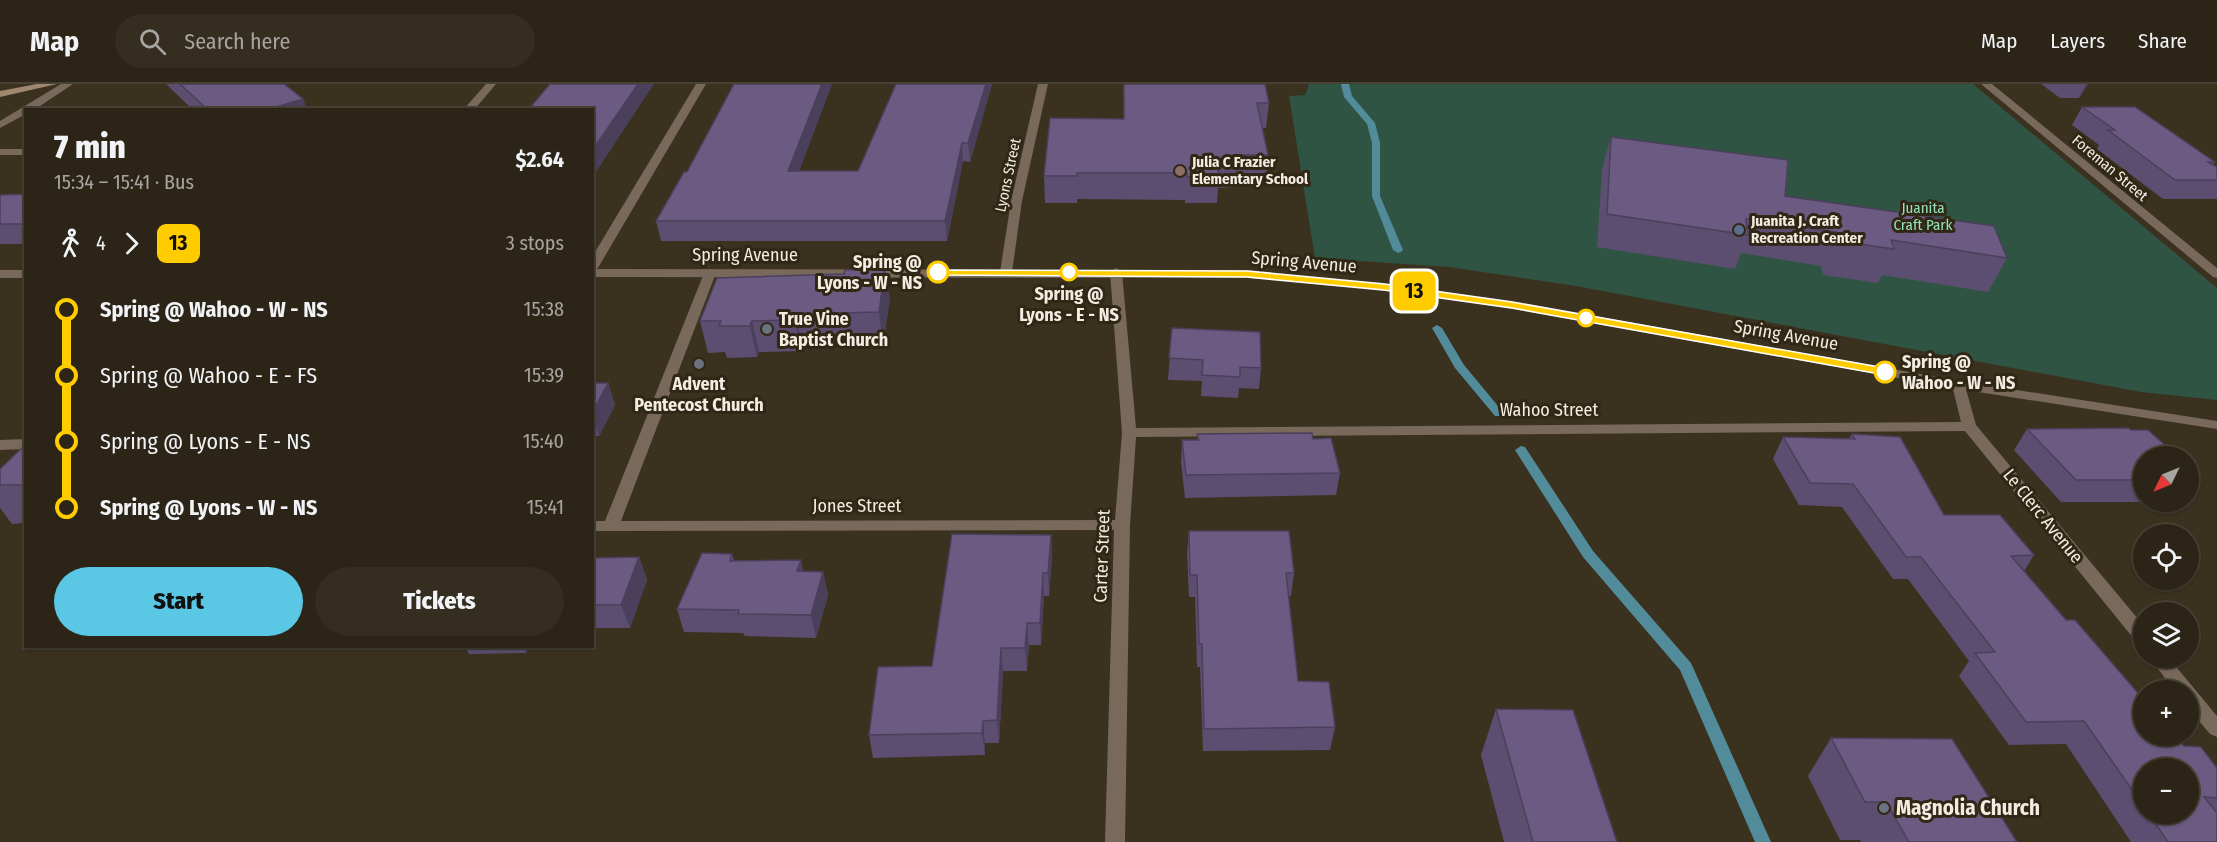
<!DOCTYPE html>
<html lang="en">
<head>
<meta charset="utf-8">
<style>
	:root { --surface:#2c2517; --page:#342d20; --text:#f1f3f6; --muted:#a6a5a1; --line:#484236; --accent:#5ac8e5 }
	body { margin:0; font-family:"Fira Sans Condensed",sans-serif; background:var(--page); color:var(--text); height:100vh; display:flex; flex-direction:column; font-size:22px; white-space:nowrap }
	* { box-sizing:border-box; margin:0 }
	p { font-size:20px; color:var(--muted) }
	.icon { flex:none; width:33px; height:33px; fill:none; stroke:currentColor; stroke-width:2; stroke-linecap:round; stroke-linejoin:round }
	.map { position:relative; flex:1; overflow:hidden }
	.drawer { position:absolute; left:24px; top:24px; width:570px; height:540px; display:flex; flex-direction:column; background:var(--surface); border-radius:0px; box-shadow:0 2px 4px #0004,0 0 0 2px var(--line) }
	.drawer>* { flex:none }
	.badge { padding:0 12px; border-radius:9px; font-size:21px; line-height:39px }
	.needle { width:39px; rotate:227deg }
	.tools { position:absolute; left:2133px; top:362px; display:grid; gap:12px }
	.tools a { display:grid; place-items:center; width:66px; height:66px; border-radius:50%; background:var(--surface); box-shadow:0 2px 4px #0004,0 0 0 2px var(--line); font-size:30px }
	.map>.badge { position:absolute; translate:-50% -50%; box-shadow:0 0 0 3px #fff }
	.legs { display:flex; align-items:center; gap:9px; height:66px; padding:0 30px; font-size:20px }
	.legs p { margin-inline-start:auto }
	.summary { display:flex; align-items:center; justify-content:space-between; height:102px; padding:0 30px }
	h1 { font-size:33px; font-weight:800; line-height:45px }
	.primary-button { display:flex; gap:12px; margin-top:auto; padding:12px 30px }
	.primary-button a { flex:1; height:69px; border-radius:36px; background:var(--accent); color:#111; font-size:24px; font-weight:800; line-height:69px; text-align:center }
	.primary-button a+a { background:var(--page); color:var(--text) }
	ul { padding:0 30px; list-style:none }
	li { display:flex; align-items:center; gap:21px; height:66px; font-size:22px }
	li i { display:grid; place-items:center; width:9px; height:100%; margin:0 8px; background:currentColor }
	li i::after { content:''; width:15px; height:15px; margin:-8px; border:4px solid; border-radius:50%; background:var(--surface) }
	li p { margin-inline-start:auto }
	li:first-child i { background:linear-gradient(#0000 50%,currentColor 0) }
	li:last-child i { background:linear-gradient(currentColor 50%,#0000 0) }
	header { display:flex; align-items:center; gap:36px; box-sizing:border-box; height:84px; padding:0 30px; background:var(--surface); border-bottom:2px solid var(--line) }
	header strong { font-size:28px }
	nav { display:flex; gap:33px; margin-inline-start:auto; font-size:21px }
	.search { width:420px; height:54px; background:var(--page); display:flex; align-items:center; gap:15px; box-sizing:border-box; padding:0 21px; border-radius:33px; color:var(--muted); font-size:22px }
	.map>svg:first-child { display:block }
	.green { fill:#305443 }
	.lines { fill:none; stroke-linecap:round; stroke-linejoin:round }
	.stream { fill:#528c9a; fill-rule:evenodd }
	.minor { fill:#78695b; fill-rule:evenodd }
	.tertiary { fill:#78695b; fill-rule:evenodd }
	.secondary { fill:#9f8770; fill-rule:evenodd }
	.wall { fill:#5c4e70; fill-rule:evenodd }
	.shaded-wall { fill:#4b405b }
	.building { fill:#6b5b82; stroke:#4b405b; stroke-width:1.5 }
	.line-1 { fill:#fc0; stroke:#fff; stroke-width:1.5 }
	.education-dot { fill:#8d6e63; stroke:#302715; stroke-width:2 }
	.service-dot { fill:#5c6f8a; stroke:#302715; stroke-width:2 }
	.stop-1-dot { fill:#fff; stroke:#fc0; stroke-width:3 }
	.worship-dot { fill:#6b7280; stroke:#302715; stroke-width:2 }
	.labels { text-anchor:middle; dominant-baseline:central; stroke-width:6; stroke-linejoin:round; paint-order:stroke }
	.far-poi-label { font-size:15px; font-weight:bold; fill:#f2ece1; stroke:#302715; text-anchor:start }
	.far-street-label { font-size:15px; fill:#f2ece1; stroke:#302715 }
	.far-park-label { font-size:15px; fill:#92e0ba; stroke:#302715 }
	.street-label { font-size:18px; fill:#f2ece1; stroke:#302715 }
	.stop-label { font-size:18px; font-weight:bold; fill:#f2ece1; stroke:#302715; text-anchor:end }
	.poi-label { font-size:18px; font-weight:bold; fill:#f2ece1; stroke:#302715; text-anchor:start }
	.near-poi-label { font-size:21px; font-weight:bold; fill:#f2ece1; stroke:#302715; text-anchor:start }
</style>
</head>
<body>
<header>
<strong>Map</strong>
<div class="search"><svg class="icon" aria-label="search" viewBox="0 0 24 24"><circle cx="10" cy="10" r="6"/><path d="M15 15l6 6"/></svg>Search here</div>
<nav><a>Map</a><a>Layers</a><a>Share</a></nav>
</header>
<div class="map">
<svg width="2217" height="758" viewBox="0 0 2217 758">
	<rect width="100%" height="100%" fill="#3a311f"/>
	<!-- green -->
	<path class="green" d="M 1309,0 L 1973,0 L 2217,204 L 2217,316 L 2141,308 L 1576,202 L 1449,183 L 1315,174 L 1289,12 L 1305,11 Z"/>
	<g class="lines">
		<!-- stream -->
		<path class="stream" d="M 1341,0 L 1349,0 L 1352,12 L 1375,39 L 1380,59 L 1380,112 L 1403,166 L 1401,168 L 1398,169 L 1393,166 L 1372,112 L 1372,59 L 1367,40 L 1344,13 Z
			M 1437,241 L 1442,244 L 1464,281 L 1503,328 L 1505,330 L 1503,332 L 1495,332 L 1455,284 L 1432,244 Z
			M 1521,362 L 1525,363 L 1593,467 L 1691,579 L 1771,758 L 1755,758 L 1680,586 L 1583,473 L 1515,366 Z"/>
		<!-- minor -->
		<path class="minor" d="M 61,0 L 73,0 L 34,26 L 26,26 L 26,30 L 0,44 L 0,37 Z
			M 486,0 L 496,0 L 474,26 L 463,26 Z
			M 696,0 L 706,0 L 598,184 L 592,188 L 592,173 Z
			M 1038,0 L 1048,0 L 1022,117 L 1012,188 L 1006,192 L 1000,188 L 1011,117 Z
			M 1981,0 L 1992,0 L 2217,184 L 2217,194 L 2213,193 Z
			M 0,65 L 26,65 L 26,71 L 0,71 Z
			M 1116,184 L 1122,188 L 1136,344 L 1961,338 L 1952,301 L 1954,298 L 1964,298 L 1976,341 L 2144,542 L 2144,561 L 2138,560 L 1965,347 L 1136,353 L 1130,441 L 1125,758 L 1105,758 L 1114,446 L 592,447 L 592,437 L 605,437 L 704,189 L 710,185 L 716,189 L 621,437 L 1115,436 L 1122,349 L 1110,188 Z
			M 26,355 L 26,365 L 0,366 L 0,356 Z
			M 2149,573 L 2168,573 L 2217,632 L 2217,653 L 2210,650 L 2188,624 L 2188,606 L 2174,606 Z"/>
		<!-- tertiary -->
		<path class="tertiary" d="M 592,185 L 1247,186 L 1384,199 L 1512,217 L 1959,297 L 2217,337 L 2217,345 L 1959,305 L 1512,225 L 1384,207 L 1247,194 L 592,193 Z
			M 0,186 L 26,186 L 26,194 L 0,194 Z"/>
		<!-- secondary -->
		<path class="secondary" d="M 37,0 L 57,0 L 0,13 L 0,7 Z"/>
	</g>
	<!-- wall -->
	<path class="wall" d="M 166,0 L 284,0 L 308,26 L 193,26 Z
		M 832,0 L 799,87 L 858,87 L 896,0 L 992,0 L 970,78 L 963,77 L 947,157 L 661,157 L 656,137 L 687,88 Z
		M 1123,0 L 1265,0 L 1269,19 L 1266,44 L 1263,44 L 1268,71 L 1266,97 L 1235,97 L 1234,103 L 1218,104 L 1217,119 L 1185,119 L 1185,116 L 1077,115 L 1077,119 L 1045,119 L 1044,92 L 1124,35 Z
		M 2041,0 L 2088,0 L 2079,14 L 2060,14 Z
		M 2082,23 L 2215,78 L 2213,81 L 2217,83 L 2217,115 L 2163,115 L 2097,65 L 2099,61 L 2072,41 Z
		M 1611,53 L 1785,112 L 2007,174 L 1988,208 L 1882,191 L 1878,199 L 1823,191 L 1821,182 L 1741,169 L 1735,185 L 1597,163 L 1602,85 Z
		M 26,110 L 26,160 L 0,160 L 0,111 Z
		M 890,215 L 883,259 L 802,262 L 801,267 L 759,268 L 757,273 L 727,274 L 725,268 L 708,269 L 700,237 Z
		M 1172,244 L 1261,284 L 1259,305 L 1239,304 L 1238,314 L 1201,312 L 1202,297 L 1168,296 Z
		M 592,299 L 608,299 L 615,321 L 599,352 L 592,352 Z
		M 2027,345 L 2144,372 L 2144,417 L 2153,417 L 2153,418 L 2061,418 L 2014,366 Z
		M 1197,350 L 1313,355 L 1340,389 L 1336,411 L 1185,414 L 1181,378 L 1182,356 L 1197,356 Z
		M 1852,350 L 1944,431 L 2034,471 L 2024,487 L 2066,536 L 2184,662 L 2217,684 L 2217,758 L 2131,758 L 2066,660 L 2009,661 L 1959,592 L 1969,577 L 1908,495 L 1893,495 L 1842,423 L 1799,421 L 1773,375 L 1783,353 L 1849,355 ZM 2144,684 L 2188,729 L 2144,729 Z
		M 26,360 L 26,439 L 12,440 L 0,424 L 0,385 Z
		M 1189,447 L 1294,489 L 1291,512 L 1289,512 L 1298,597 L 1335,643 L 1330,666 L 1203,667 L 1200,583 L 1197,583 L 1195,513 L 1189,513 L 1187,469 Z
		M 1051,451 L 1052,474 L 1049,512 L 1044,512 L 1041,561 L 1029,561 L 1027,587 L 1003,587 L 999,659 L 985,659 L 985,671 L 873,674 L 869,651 Z
		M 732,470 L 734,477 L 801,476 L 803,488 L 823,488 L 828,511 L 816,554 L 745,552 L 743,549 L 684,548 L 677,525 Z
		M 639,473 L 647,496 L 630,544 L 592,544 L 592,474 Z
		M 411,562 L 529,562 L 526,569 L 469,570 L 466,565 Z
		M 1496,625 L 1617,758 L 1504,758 L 1481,671 Z
		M 1831,654 L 2017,758 L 1861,758 L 1860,756 L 1840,756 L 1808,692 Z"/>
	<!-- shaded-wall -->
	<path class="shaded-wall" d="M 638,0 L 654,0 L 592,94 L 592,67 Z
		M 822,0 L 832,0 L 792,106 L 788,87 Z
		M 986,0 L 992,0 L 970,78 L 968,59 Z
		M 2086,0 L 2088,0 L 2079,14 Z
		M 303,15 L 308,26 L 266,26 Z
		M 962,59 L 963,77 L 947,157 L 945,137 Z
		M 885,185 L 890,215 L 883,259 L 879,228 Z
		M 796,230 L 802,262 L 801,267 L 795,236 Z
		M 752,237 L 759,268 L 757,273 L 750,242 Z
		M 608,299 L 615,321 L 599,352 L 592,332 L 592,329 Z
		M 1051,451 L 1052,474 L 1049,512 L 1048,489 Z
		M 639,473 L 647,496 L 630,544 L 621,521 Z
		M 801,476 L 806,499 L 797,487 Z
		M 823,488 L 828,511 L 816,554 L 811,531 Z
		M 1043,489 L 1044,512 L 1041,561 L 1040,539 Z
		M 1027,539 L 1029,561 L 1027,587 L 1025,564 Z
		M 524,562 L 529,562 L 526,569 Z
		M 1001,564 L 1003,587 L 999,659 L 997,636 Z
		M 983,637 L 985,659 L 985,671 L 982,649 Z"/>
	<!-- building -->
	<path class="building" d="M 180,0 L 284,0 L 303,15 L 266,26 L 208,26 Z
		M 550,0 L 638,0 L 592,67 L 592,26 L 528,26 Z
		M 734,0 L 822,0 L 788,87 L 858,87 L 896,0 L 986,0 L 968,59 L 962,59 L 945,137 L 656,137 L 684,88 L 687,88 Z
		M 1124,0 L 1265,0 L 1269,19 L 1257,19 L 1268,71 L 1235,71 L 1236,77 L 1217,78 L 1219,93 L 1187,93 L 1187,89 L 1077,89 L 1077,92 L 1044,92 L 1050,34 L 1124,35 Z
		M 2082,23 L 2135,23 L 2215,78 L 2208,78 L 2217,83 L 2217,96 L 2175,96 L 2108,46 L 2115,46 Z
		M 1611,53 L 1788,76 L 1785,112 L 1994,142 L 2007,174 L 1891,156 L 1894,165 L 1838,157 L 1836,148 L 1746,135 L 1748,151 L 1607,130 Z
		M 26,110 L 26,140 L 0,140 L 0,111 Z
		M 885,185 L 879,228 L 796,230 L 795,236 L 752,237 L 750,242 L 719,242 L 721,237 L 700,237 L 717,194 L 844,190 L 845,186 Z
		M 1172,244 L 1260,248 L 1261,284 L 1240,283 L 1240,293 L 1202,291 L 1203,276 L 1169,274 Z
		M 592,299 L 608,299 L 592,329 Z
		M 2128,344 L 2131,346 L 2148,346 L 2177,372 L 2144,372 L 2144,396 L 2076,396 L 2027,345 Z
		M 1312,349 L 1313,355 L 1331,354 L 1340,389 L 1186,391 L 1182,356 L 1199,356 L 1197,350 Z
		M 1852,350 L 1900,353 L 1944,431 L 2000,431 L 2034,471 L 2011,472 L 2066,536 L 2075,536 L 2144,616 L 2144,651 L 2174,651 L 2184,662 L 2201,663 L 2217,684 L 2217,714 L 2204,713 L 2217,729 L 2217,758 L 2168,758 L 2148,729 L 2188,729 L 2188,684 L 2144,684 L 2144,723 L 2084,637 L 2026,638 L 1975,569 L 1995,568 L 1921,473 L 1906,473 L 1853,400 L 1810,399 L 1783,353 L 1855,355 Z
		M 26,360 L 26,401 L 0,401 L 0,385 Z
		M 1189,447 L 1289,447 L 1294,489 L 1286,489 L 1298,597 L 1329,598 L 1335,643 L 1204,645 L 1202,560 L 1199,560 L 1197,491 L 1190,491 Z
		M 952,450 L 1051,451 L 1048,489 L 1043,489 L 1040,539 L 1027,539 L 1025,564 L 1001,564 L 997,636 L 983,637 L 982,649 L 869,651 L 878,583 L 932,582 Z
		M 702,469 L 732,470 L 730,477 L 801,476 L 797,487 L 823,488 L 811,531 L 738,530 L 739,526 L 677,525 Z
		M 639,473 L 621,521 L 592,521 L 592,474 Z
		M 1496,625 L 1573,626 L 1617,758 L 1533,758 Z
		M 1831,654 L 1952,655 L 2017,758 L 1909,758 L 1886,718 L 1865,718 Z"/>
	<!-- line-1 -->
	<path class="line-1" d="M 934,186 L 1247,187 L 1384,200 L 1512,218 L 1885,284 L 1890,288 L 1885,291 L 1512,224 L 1384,206 L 1247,193 L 938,191 L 933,188 Z"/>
	<!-- markers -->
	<circle class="education-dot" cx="1180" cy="87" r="6"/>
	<circle class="service-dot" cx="1739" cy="146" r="6"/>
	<g class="stop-1-dot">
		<circle cx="938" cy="188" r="10"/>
		<circle cx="1069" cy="188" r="8"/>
		<circle cx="1586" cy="234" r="8"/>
		<circle cx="1885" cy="288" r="10"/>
	</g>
	<g class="worship-dot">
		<circle cx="767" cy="245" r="6"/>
		<circle cx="699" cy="280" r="6"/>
		<circle cx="1884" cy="724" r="6"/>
	</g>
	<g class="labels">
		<!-- far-poi labels -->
		<g class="far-poi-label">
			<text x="1192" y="78">Julia C Frazier<tspan x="1192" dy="17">Elementary School</tspan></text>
			<text x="1751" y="137">Juanita J. Craft<tspan x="1751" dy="17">Recreation Center</tspan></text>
		</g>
		<!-- far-street labels -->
		<g class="far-street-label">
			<text transform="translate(2110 84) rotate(40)">Foreman Street</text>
			<text transform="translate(1008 91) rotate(-78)">Lyons Street</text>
		</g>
		<!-- far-park labels -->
		<g class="far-park-label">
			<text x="1923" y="124">Juanita<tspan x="1923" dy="17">Craft Park</tspan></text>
		</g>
		<!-- street labels -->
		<g class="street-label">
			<text x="745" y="171">Spring Avenue</text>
			<text transform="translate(1304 178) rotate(5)">Spring Avenue</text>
			<text transform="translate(1786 251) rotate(10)">Spring Avenue</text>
			<text x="1549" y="326">Wahoo Street</text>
			<text x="857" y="422">Jones Street</text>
			<text transform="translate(2043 432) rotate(51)">Le Clerc Avenue</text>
			<text transform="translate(1102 472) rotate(-88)">Carter Street</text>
		</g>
		<!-- stop labels -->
		<g class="stop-label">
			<text x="922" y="178">Spring @<tspan x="922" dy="21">Lyons - W - NS</tspan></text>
			<text x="1069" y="210" text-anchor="middle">Spring @<tspan x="1069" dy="21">Lyons - E - NS</tspan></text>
			<text x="1902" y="278" text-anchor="start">Spring @<tspan x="1902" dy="21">Wahoo - W - NS</tspan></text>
		</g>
		<!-- poi labels -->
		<g class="poi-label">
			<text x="779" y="235">True Vine<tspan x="779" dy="21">Baptist Church</tspan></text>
			<text x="699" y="300" text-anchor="middle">Advent<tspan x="699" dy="21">Pentecost Church</tspan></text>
		</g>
		<!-- near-poi labels -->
		<g class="near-poi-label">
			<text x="1896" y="724">Magnolia Church</text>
		</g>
	</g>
</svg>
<div class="tools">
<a><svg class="needle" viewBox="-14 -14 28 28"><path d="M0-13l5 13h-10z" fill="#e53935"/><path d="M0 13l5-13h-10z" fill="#a6a5a1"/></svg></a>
<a><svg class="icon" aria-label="locate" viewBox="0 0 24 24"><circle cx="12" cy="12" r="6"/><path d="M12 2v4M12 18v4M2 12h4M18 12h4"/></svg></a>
<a><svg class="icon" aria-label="layers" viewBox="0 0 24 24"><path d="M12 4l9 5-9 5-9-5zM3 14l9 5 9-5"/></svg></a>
<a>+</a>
<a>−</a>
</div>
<b class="badge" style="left:1414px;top:207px;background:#fc0;color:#111">13</b>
<section class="drawer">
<div class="summary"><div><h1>7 min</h1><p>15:34 – 15:41 · Bus</p></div><b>$2.64</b></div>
<div class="legs"><svg class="icon" aria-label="walk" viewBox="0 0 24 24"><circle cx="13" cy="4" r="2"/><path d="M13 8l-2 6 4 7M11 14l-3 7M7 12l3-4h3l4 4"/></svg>4<svg class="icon" aria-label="forward" viewBox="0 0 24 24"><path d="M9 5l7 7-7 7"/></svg><b class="badge" style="background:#fc0;color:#111">13</b><p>3 stops</p></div>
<ul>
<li><i style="color:#fc0"></i><b>Spring @ Wahoo - W - NS</b><p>15:38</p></li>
<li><i style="color:#fc0"></i><span>Spring @ Wahoo - E - FS</span><p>15:39</p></li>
<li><i style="color:#fc0"></i><span>Spring @ Lyons - E - NS</span><p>15:40</p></li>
<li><i style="color:#fc0"></i><b>Spring @ Lyons - W - NS</b><p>15:41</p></li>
</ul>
<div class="primary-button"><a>Start</a><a>Tickets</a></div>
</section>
</div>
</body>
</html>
